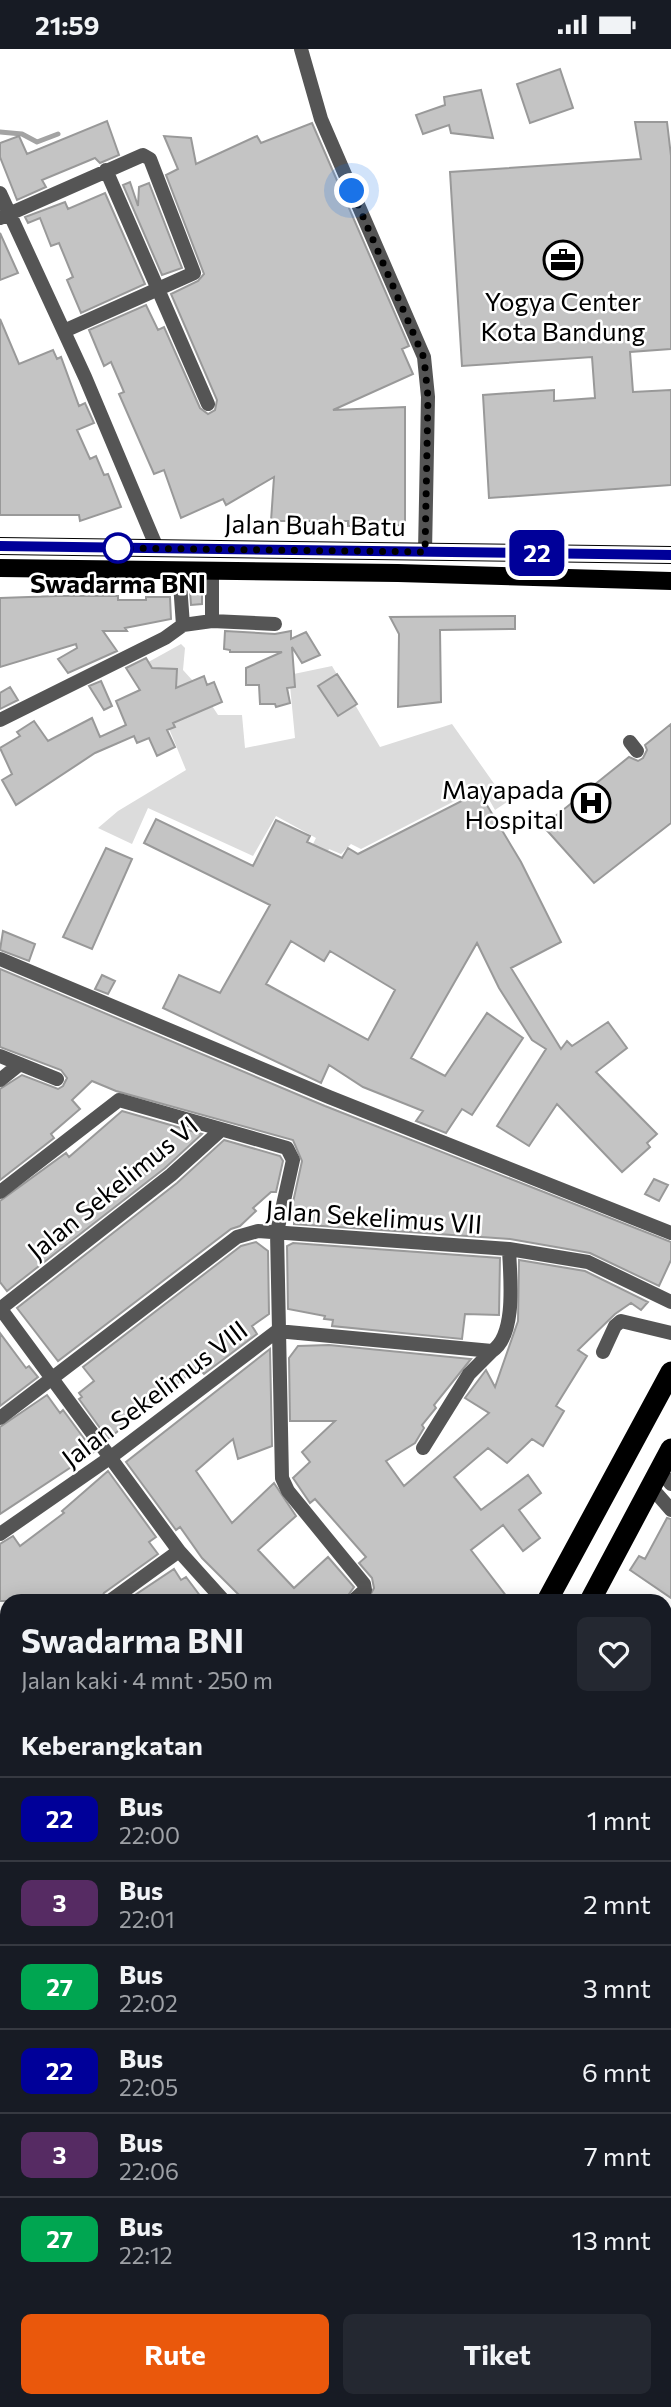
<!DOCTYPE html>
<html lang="id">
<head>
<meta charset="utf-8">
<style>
	:root { --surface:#171b24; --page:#242831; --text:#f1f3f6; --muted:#9ea1a6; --line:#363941; --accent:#ea580c }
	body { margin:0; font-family:Commissioner,sans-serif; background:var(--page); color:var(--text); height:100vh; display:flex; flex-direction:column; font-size:26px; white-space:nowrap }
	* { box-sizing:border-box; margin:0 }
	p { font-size:23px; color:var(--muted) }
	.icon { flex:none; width:38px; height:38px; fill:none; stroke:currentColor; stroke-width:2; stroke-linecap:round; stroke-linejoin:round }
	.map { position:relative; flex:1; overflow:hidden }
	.sheet { position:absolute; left:0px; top:1545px; width:672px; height:814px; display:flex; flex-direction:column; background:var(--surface); border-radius:21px 21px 0 0; box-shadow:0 4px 18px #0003 }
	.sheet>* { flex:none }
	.badge { padding:0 14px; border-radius:10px; font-size:24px; line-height:46px }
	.you { position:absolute; width:35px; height:35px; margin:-18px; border:5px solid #fff; border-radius:50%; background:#1a73e8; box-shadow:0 0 0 10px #1a73e833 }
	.map>.badge { position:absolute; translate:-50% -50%; box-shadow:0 0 0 4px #fff }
	h2 { padding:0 21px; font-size:26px; line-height:63px }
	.round { display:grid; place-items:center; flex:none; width:74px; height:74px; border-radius:10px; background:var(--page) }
	.summary { display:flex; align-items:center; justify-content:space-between; height:119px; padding:0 21px }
	h1 { font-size:33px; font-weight:700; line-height:52px }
	.cta { display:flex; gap:14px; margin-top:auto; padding:14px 21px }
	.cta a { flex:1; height:80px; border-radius:10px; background:var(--accent); color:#fff; font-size:28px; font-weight:700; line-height:80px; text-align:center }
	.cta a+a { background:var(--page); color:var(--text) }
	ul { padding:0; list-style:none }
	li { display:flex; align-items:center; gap:21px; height:84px; padding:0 21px; border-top:2px solid var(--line) }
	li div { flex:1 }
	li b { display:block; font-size:26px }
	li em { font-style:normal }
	li .badge { min-width:77px; font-weight:700; text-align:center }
	.status { display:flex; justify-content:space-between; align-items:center; height:49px; padding:0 35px; background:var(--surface); direction:ltr }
	.status svg { height:19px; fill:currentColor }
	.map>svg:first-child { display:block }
	.green { fill:#dcdcdc }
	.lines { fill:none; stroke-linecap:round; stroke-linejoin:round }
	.stream { stroke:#a3a3a3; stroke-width:5 }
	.river { stroke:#a3a3a3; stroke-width:32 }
	.building { fill:#c4c4c4; stroke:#999; stroke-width:2; fill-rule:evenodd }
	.street { stroke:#555; stroke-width:14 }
	.primary { stroke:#000; stroke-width:18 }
	.highway { stroke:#000; stroke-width:21 }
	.line-casing { stroke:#fff; stroke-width:16 }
	.line { stroke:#009; stroke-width:10 }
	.walk { stroke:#000; stroke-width:7; stroke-dasharray:0 12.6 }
	.stop-dot { fill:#fff; stroke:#009; stroke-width:3.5 }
	.labels { text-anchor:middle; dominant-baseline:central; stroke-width:5; stroke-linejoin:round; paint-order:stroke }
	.poi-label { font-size:26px; fill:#000; stroke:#fff }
	.street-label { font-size:26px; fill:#000; stroke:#fff }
	.stop-label { font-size:26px; font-weight:bold; fill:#000; stroke:#fff }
</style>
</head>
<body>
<div class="status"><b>21:59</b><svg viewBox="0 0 49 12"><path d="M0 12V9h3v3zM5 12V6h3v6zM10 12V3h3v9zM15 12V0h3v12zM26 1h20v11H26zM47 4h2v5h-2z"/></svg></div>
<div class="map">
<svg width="671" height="2358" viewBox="0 0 671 2358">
	<rect width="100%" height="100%" fill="#fff"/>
	<!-- green -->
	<path class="green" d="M 181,595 L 185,599 L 183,621 L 203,643 L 218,666 L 242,666 L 245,699 L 295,689 L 289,626 L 332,617 L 380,698 L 452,675 L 507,753 L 495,761 L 482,738 L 361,800 L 351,795 L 341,805 L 329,800 L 320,817 L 305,811 L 316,789 L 276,767 L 253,807 L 148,759 L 132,795 L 98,779 L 118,762 L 186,721 L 143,616 Z"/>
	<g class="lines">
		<!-- stream -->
		<path class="stream" d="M 0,83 L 22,85 L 37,93 L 58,85"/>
		<!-- river -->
		<path class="river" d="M 0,2279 L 7,2292
			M 67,2352 L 74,2358"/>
	</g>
	<!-- building -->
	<path class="building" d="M 560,20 L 573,59 L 530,74 L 517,35 Z
		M 481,41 L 493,89 L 451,84 L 449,76 L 423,85 L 416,66 L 445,56 L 444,48 Z
		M 107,72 L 119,106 L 100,114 L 95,109 L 42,131 L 46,138 L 17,151 L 0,108 L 0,94 L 19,87 L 27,105 Z
		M 635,73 L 667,73 L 671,107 L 671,300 L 630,303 L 633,343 L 671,341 L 671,436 L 489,449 L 483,346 L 554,341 L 554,352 L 595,349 L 592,308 L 462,317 L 450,123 L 641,110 Z
		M 312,74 L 409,297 L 402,300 L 413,325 L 333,361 L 405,358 L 405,476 L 348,477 L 348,472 L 271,472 L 274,428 L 226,456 L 223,450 L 181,469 L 164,421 L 154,425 L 119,345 L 124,343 L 111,313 L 104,317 L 89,281 L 146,256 L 158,281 L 164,278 L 200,359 L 208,365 L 215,361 L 217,351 L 171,245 L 198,232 L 204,225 L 166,126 L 178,120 L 164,87 L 191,89 L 196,115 L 257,87 L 261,94 Z
		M 130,133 L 138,157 L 139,138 L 149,134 L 182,219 L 162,226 L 123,136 Z
		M 105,144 L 145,235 L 81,264 L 67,231 L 73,228 L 59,194 L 51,197 L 40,169 L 28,174 L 25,168 L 65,153 L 68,160 Z
		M 0,184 L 18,224 L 0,231 Z
		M 0,270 L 19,315 L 53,301 L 57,310 L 61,308 L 79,357 L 85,354 L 94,374 L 77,381 L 90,410 L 96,407 L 104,426 L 108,425 L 121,458 L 80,472 L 79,466 L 0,466 Z
		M 190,542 L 202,542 L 202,555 L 191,556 Z
		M 57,547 L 118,547 L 118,551 L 146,551 L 146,548 L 170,548 L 171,570 L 125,579 L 127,582 L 103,582 L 117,602 L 68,624 L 58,610 L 77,599 L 76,595 L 0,618 L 0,549 Z
		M 515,567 L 515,580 L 440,581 L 441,653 L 398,658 L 399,585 L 390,568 Z
		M 225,582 L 275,585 L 291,582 L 291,590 L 306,583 L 320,606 L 302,614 L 292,598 L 295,638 L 287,639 L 290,654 L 276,658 L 275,655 L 260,655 L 259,636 L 246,636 L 246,619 L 282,603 L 230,603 L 230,601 L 224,600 Z
		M 146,609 L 152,619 L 177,620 L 176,639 L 204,627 L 207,636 L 214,633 L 222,653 L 173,674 L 175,678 L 167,681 L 175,698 L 157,707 L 149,689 L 137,694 L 134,687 L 95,704 L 16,756 L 2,731 L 12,725 L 0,699 L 20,687 L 17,683 L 34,672 L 48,692 L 92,669 L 100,688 L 126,676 L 116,652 L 140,641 L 126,619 Z
		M 337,625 L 357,655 L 338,667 L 318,637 Z
		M 101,632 L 112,657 L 104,661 L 89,637 Z
		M 10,638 L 18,651 L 0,660 L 0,644 Z
		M 671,675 L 671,774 L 594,834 L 543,777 L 629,708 L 638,712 L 643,709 L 647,701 L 645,696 Z
		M 479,743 L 521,813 L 561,893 L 511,919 L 561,1000 L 567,992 L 572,997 L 608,973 L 627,999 L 596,1023 L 657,1085 L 647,1094 L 650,1098 L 622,1123 L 557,1055 L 529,1097 L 497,1077 L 546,1000 L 532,991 L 499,939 L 477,894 L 411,1009 L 445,1027 L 487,964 L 523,989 L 472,1066 L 462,1060 L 446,1084 L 416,1072 L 423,1062 L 363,1038 L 329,1016 L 321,1034 L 163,959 L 179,926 L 220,944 L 270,856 L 144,794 L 156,770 L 253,817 L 276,771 L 310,787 L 307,793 L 342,809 L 348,799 L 358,805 ZM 291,892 L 324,912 L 330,902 L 395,941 L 368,991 L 266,935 Z
		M 106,799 L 132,810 L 92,900 L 63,888 Z
		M 3,882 L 35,895 L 29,912 L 0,901 Z
		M 0,920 L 325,1057 L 671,1193 L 671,1211 L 659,1237 L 590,1204 L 510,1190 L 294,1175 L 294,1168 L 290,1167 L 302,1112 L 293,1091 L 116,1042 L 92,1032 L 72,1051 L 80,1060 L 51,1085 L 54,1089 L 0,1131 L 0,1040 L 22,1026 L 58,1040 L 63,1037 L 67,1029 L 61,1021 L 0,998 Z
		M 102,926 L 115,932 L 108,945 L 95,940 Z
		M 122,1062 L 202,1085 L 165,1119 L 7,1242 L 0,1233 L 0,1152 L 66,1104 L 69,1108 Z
		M 224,1091 L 280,1107 L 283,1112 L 276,1143 L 271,1143 L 253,1159 L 256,1162 L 240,1177 L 231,1180 L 58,1312 L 17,1259 L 177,1134 Z
		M 654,1130 L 668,1136 L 659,1152 L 645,1145 Z
		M 256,1193 L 268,1202 L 269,1265 L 252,1277 L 257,1285 L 204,1325 L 198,1318 L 108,1390 L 79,1350 L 82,1348 L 79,1344 L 94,1332 L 83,1318 L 241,1197 Z
		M 293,1194 L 500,1209 L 499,1266 L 465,1265 L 462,1290 L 332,1277 L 333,1271 L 324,1270 L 325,1267 L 288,1260 L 287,1197 Z
		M 519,1211 L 585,1222 L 648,1253 L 641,1261 L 631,1254 L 615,1265 L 578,1301 L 587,1307 L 556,1357 L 564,1362 L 543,1397 L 532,1390 L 507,1414 L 488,1399 L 454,1428 L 481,1461 L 528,1426 L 541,1444 L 519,1461 L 540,1489 L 523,1502 L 503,1476 L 471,1501 L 510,1552 L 367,1552 L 374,1539 L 372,1529 L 359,1514 L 366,1508 L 315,1450 L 310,1454 L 293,1429 L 310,1413 L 302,1403 L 335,1372 L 290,1372 L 289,1309 L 298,1297 L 329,1296 L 471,1310 L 434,1356 L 436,1359 L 422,1376 L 424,1379 L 415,1394 L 386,1412 L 404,1437 L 489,1364 L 465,1349 L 486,1321 L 495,1338 L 518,1272 Z
		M 0,1284 L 26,1319 L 29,1317 L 38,1328 L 0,1357 Z
		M 270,1300 L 272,1397 L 238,1410 L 233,1390 L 196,1422 L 232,1474 L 274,1434 L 296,1467 L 258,1501 L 294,1539 L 328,1508 L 354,1538 L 344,1552 L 245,1552 L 202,1509 L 180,1478 L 176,1481 L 126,1413 Z
		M 47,1346 L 60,1364 L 63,1361 L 94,1403 L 0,1465 L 0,1378 Z
		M 108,1422 L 156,1488 L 149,1493 L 158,1505 L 104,1544 L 100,1552 L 0,1552 L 0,1495 L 13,1487 L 20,1497 L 64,1464 L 62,1462 Z
		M 667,1469 L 671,1470 L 671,1549 L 630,1521 L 639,1507 L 645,1510 Z
		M 174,1520 L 181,1531 L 186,1528 L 204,1552 L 126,1552 Z"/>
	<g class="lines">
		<!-- street -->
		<path class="street" d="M 301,0 L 321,70 L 424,308 L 428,348 L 425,503
			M 106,121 L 208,355
			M 0,144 L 85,328 L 157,499
			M 0,169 L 143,106 L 150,110 L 194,224 L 64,282
			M 179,521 L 183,576
			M 212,521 L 212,572
			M 0,671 L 165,589 L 183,576 L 212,572 L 275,575
			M 630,693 L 637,702
			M 0,910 L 329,1048 L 671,1184
			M 0,1007 L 57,1030
			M 0,1031 L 20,1015
			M 0,1143 L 119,1051 L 287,1099 L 293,1111 L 277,1183 L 282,1429 L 288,1442 L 364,1535 L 365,1541 L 353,1552
			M 0,1259 L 179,1502 L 224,1552
			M 0,1260 L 171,1126 L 221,1081
			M 603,1303 L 615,1277 L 621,1272 L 671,1284
			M 0,1369 L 237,1188 L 258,1182 L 509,1200 L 588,1213 L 671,1253
			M 423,1399 L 469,1325 L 492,1302
			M 660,1422 L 671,1435
			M 651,1438 L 671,1461
			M 0,1485 L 111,1408 L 277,1282 L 492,1302 C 517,1286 510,1227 509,1200
			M 110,1552 L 179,1502
			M 0,1632 L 7,1627
			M 0,1716 L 7,1726
			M 0,1836 L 7,1831
			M 0,1947 L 7,1943
			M 0,2189 L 7,2198"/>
		<!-- primary -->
		<path class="primary" d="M 0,497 L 671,506
			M 0,519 L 398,524 L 671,532"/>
		<!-- highway -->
		<path class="highway" d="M 547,1552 L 671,1323
			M 590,1552 L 671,1400
			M 127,2358 L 131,2352
			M 164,2358 L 167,2352"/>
	</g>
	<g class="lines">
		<defs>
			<path id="line" d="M 0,497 L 671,506"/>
		</defs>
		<!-- line casing -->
		<use href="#line" class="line-casing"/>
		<!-- line -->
		<use href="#line" class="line"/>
		<!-- walk -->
		<path class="walk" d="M 118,499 L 425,503 L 428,348 L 424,309 L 352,142"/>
	</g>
	<!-- icons -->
	<defs>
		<symbol id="office-ring" viewBox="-11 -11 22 22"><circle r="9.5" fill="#fff" stroke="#000" stroke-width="1.5"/><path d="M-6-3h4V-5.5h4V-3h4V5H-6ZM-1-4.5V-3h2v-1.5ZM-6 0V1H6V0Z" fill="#000"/></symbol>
		<symbol id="hospital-ring" viewBox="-11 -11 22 22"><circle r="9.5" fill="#fff" stroke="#000" stroke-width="1.5"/><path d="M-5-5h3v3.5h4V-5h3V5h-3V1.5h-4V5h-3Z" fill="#000"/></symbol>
	</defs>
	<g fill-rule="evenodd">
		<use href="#office-ring" x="541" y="189" width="44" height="44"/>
		<use href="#hospital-ring" x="569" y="732" width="44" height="44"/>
	</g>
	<!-- markers -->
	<circle class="stop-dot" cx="118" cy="499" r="14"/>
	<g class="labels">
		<!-- poi labels -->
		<g class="poi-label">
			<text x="563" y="251">Yogya Center<tspan x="563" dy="30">Kota Bandung</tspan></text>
			<text x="564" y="739" text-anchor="end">Mayapada<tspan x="564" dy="30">Hospital</tspan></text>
		</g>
		<!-- street labels -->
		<g class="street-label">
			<text transform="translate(315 475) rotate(1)">Jalan Buah Batu</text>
			<text transform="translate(112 1138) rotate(-39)">Jalan Sekelimus VI</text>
			<text transform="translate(374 1167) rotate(4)">Jalan Sekelimus VII</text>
			<text transform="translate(154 1344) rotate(-37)">Jalan Sekelimus VIII</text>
		</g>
		<!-- stop labels -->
		<g class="stop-label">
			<text x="118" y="533">Swadarma BNI</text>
		</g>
	</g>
</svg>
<div class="you" style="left:352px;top:142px"></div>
<b class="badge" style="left:537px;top:504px;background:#009;color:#fff">22</b>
<section class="sheet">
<div class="summary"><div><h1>Swadarma BNI</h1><p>Jalan kaki · 4 mnt · 250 m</p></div><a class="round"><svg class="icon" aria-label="heart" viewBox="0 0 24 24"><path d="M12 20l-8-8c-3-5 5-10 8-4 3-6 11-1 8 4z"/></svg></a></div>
<h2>Keberangkatan</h2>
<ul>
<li><span class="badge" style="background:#009;color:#fff">22</span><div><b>Bus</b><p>22:00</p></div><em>1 mnt</em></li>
<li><span class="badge" style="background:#562b63;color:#fff">3</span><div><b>Bus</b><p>22:01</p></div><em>2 mnt</em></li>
<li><span class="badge" style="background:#00a651;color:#fff">27</span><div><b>Bus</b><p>22:02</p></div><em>3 mnt</em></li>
<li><span class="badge" style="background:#009;color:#fff">22</span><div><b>Bus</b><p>22:05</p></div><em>6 mnt</em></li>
<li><span class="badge" style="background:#562b63;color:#fff">3</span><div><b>Bus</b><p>22:06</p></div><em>7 mnt</em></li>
<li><span class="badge" style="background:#00a651;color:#fff">27</span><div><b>Bus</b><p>22:12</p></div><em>13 mnt</em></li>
</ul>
<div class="cta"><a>Rute</a><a>Tiket</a></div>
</section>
</div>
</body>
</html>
